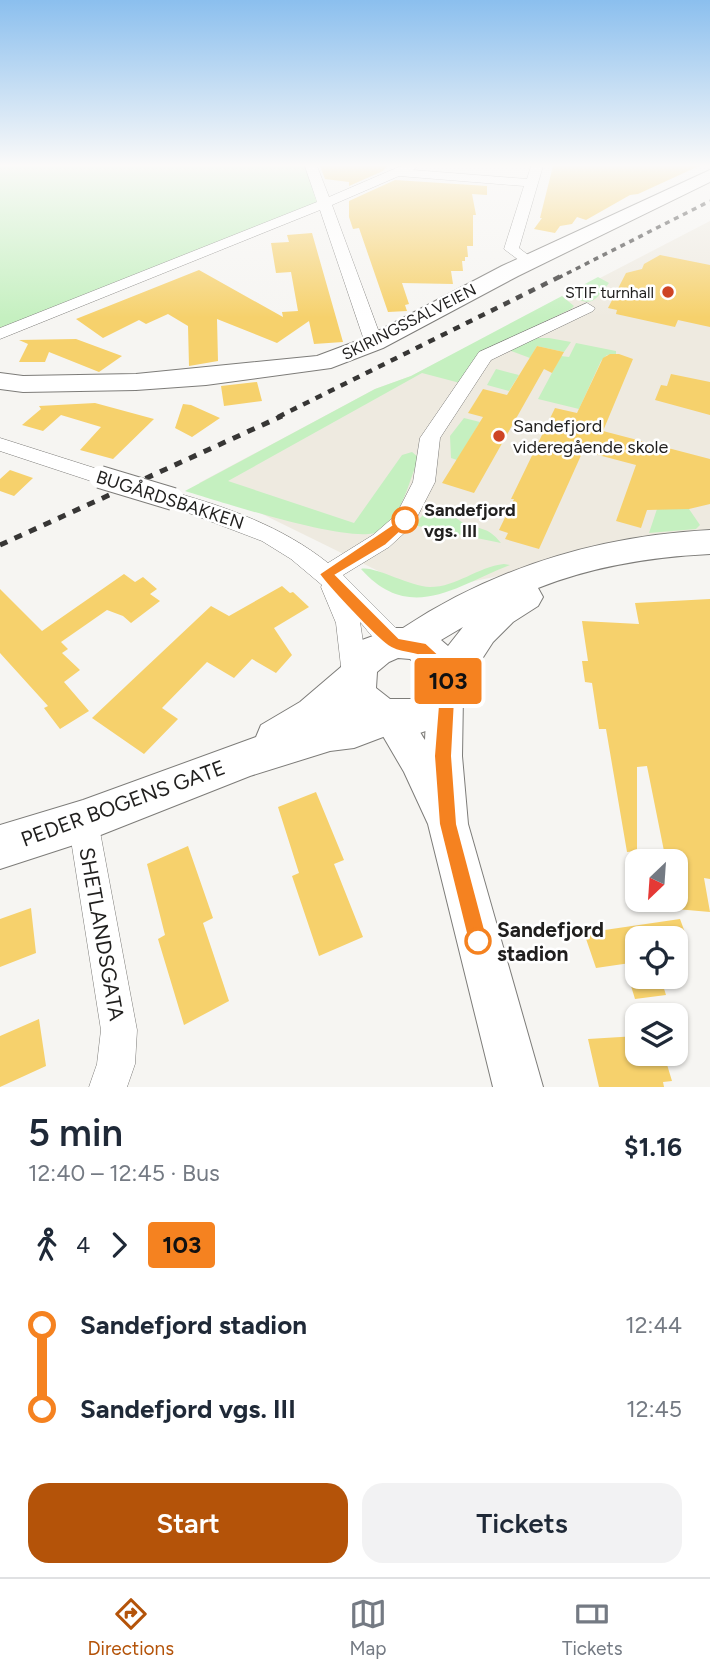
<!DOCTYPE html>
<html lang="en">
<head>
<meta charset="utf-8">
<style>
	:root { --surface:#fff; --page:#f2f2f3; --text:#1f2937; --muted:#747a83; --line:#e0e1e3; --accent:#b45309 }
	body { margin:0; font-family:Figtree,sans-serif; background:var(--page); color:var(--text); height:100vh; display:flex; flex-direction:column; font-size:26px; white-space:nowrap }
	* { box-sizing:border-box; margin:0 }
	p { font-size:23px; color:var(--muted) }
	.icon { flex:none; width:38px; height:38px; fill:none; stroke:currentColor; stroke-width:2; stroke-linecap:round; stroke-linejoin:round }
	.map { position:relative; height:1087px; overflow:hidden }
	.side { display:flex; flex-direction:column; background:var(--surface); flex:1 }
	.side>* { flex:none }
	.badge { padding:0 14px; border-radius:5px; font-size:24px; line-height:46px }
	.needle { width:46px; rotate:205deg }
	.buttons { position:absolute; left:625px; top:849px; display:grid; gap:14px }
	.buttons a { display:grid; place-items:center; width:63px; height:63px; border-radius:14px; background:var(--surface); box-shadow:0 2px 5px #0004; font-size:35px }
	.map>.badge { position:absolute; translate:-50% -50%; box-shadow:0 0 0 4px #fff }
	.legs { display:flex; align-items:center; gap:10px; height:77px; padding:0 28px; font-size:23px }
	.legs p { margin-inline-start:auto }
	.head { display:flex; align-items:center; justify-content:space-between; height:119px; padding:0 28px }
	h1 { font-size:38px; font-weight:600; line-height:52px }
	.cta { display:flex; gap:14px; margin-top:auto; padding:14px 28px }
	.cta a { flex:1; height:80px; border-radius:21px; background:var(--accent); color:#fff; font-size:28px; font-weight:600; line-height:80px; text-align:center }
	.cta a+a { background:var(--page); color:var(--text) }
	ul { padding:0 28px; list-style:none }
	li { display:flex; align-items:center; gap:24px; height:84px; font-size:26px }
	li i { display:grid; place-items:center; width:10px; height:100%; margin:0 9px; background:currentColor }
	li i::after { content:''; width:18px; height:18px; margin:-9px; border:5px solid; border-radius:50%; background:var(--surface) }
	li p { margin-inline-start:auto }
	li:first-child i { background:linear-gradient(#0000 50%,currentColor 0) }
	li:last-child i { background:linear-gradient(currentColor 50%,#0000 0) }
	.tab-bar { display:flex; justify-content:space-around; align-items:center; height:98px; border-top:2px solid var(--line); background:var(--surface); font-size:19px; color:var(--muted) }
	.tab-bar a { display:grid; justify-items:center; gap:4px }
	.tab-bar .selected { color:var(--accent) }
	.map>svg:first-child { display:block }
	.built { fill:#eeeae0 }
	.green { fill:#c5f0c0 }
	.building { fill:#f6d16c }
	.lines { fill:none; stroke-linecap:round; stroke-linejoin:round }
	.minor-casing { stroke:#7d7c79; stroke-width:1 }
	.tertiary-casing { stroke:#7d7c79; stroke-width:2 }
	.secondary-casing { stroke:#7d7c79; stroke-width:2 }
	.minor { fill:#fff; fill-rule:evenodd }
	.tertiary { fill:#fff; fill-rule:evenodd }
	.secondary { fill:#fff; fill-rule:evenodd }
	.rail-far2 { stroke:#373635; stroke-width:3.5; stroke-dasharray:5 5; stroke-linecap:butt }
	.rail-far1 { stroke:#373635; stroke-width:4.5; stroke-dasharray:7 7; stroke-linecap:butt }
	.rail { stroke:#373635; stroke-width:5; stroke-dasharray:8 8; stroke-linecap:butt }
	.minor-bridge-casing { stroke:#7d7c79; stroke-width:24; stroke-linecap:butt }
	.minor-bridge { stroke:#fff; stroke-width:22 }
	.line-1 { fill:#f58220; stroke:#fff; stroke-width:2 }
	.poi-dot { fill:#ce4424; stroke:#fff; stroke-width:2.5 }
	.stop-1-dot { fill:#fff; stroke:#f58220; stroke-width:3.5 }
	.labels { text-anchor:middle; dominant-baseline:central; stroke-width:5; stroke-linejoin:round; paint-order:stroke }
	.far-poi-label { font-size:16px; fill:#201f1e; stroke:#fff; text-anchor:end }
	.far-street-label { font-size:16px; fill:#201f1e; stroke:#fff }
	.poi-label { font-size:18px; fill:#201f1e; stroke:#fff; text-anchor:start }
	.street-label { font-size:18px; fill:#201f1e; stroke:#fff }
	.stop-label { font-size:18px; font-weight:bold; fill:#201f1e; stroke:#fff; text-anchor:start }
	.near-street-label { font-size:21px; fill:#201f1e; stroke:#fff }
	.near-stop-label { font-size:21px; font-weight:bold; fill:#201f1e; stroke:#fff; text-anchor:start }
</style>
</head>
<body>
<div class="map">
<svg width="710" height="1087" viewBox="0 0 710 1087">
	<rect width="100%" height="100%" fill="#f6f5f2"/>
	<!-- built -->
	<path class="built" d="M 710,221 L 710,542 L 625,550 L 421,592 L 199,483 L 375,389 L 411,376 Z"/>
	<!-- green -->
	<path class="green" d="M 0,166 L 311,166 L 324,205 L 0,337 Z
		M 598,277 L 609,283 C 592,304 592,307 566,294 Z
		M 562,296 L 574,306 L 571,309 L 494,346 L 460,383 L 422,373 L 228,481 L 354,523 L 402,455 L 412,452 L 418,457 L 418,460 C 408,484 402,516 380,531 C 356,547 216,500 185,491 L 375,389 L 411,376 Z
		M 533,338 L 549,338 L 571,342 L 564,352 L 537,346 L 530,358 L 506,349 Z
		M 576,343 L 616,351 L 616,354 L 607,355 L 601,361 L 579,409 L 538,399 L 561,356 L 569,357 Z
		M 496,369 L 519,375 L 509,391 L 487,385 Z
		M 464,418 L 480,422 L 457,460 L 451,458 L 450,436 Z
		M 657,509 L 689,509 L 700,525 L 696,529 L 649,533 Z
		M 442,511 C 451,513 454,517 462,522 C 480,531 487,525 501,543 L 413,525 L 425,513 Z
		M 504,564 L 510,565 C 456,586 410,624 361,569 C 373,565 408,586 430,587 C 457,587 477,567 504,564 Z"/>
	<!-- building -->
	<path class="building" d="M 320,166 L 387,166 L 383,171 L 349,186 L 349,182 L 325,179 Z
		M 553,166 L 699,166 L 638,194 L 630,195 L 586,220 L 577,217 L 572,224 L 560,226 L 555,233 L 534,229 L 542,218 L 540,218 Z
		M 395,180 L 487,186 L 487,195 L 472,194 L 476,215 L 473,215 L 473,246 L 467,246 L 468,257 L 465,257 L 465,261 L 462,261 L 463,271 L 451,271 L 453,284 L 402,283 L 409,304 L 405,305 L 407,311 L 388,312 L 359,228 L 353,229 L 349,217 L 349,201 Z
		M 312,233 L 343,342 L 314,344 L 309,321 L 277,343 L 217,319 L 218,361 L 189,366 L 188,326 L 168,314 L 146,324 L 139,320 L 103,338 L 76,319 L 199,270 L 283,317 L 282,312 L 298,311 L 291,272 L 276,273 L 271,243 L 289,242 L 287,235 Z
		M 660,255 L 710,265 L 710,327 L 678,320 L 675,327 L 616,314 L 617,310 L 608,308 L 626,273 L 642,269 L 644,264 Z
		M 76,339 L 122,356 L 99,372 L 49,352 L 45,362 L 19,362 L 28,344 L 19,340 Z
		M 537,346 L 564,352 L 552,373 L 544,369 L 474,493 L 442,483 L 483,417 L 468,413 L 483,389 L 507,395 Z
		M 610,354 L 619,354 L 633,359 L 603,431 L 710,459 L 710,504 L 689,509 L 647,510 L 641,528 L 616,521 L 636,465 L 583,451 L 539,549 L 505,539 L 508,533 L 499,530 L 514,499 L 511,499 L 555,408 L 577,413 L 603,358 Z
		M 671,374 L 710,382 L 710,415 L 655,400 L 661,385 L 667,386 Z
		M 257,382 L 262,401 L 224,406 L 221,386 Z
		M 95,403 L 154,419 L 113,459 L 80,450 L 101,427 L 61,415 L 43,431 L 22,425 L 41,409 L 39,406 Z
		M 183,404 L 191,405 L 220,418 L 192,437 L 175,428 Z
		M 10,470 L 33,478 L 14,496 L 0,491 L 0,479 Z
		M 124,574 L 135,582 L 143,577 L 157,589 L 150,594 L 160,601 L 131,623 L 123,616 L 107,610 L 61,642 L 68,649 L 62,653 L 80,670 L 64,682 L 89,711 L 60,729 L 44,708 L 48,706 L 0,653 L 0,589 L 42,631 Z
		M 282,586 L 290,593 L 293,592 L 309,607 L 274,628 L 292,655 L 276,673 L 252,659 L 234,678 L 207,662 L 162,708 L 178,719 L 144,754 L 92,718 L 211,606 L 229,616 Z
		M 710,599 L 710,879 L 704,878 L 710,912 L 676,909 L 676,861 L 666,861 L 647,766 L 637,767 L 637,851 L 627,852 L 606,729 L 599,729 L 592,683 L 585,682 L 582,661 L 588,661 L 582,621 L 639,624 L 635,603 Z
		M 316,792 L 344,860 L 334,864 L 363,937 L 319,956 L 292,876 L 299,873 L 278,807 Z
		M 188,846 L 213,918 L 203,923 L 229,1001 L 184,1025 L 158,939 L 165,935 L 147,864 Z
		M 31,908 L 36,953 L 0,967 L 0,919 Z
		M 680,919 L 687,938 L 637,938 L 637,962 L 596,968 L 584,933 Z
		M 628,976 L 660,976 L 666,995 L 635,999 Z
		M 39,1019 L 46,1066 L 0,1087 L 0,1036 Z
		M 637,1036 L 637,1054 L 655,1054 L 656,1059 L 665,1058 L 672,1081 L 663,1082 L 664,1087 L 599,1087 L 588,1039 Z"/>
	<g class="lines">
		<defs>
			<path id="minor" d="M 305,166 L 317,166 L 329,197 L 401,166 L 418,166 L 413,170 L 527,179 L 531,166 L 543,166 L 519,248 L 536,261 L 534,264 L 524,264 L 504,249 L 524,186 L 399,176 L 332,205 L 383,343 L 380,347 L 368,347 L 365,343 L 320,210 L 0,339 L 0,328 L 317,202 Z
				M 587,303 L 595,308 L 593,311 L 491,360 L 440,438 L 435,482 L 413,525 L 389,547 L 343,575 L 404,636 L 408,643 L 404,650 C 384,657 373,636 360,622 L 368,675 L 364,683 L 355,686 L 346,683 L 342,675 L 336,623 L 321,587 L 322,585 L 291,559 L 262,541 L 165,504 L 162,499 L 165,494 L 173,492 C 227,507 283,527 328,563 L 373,535 L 396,515 L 413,482 L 420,438 L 479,352 Z
				M 0,438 L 107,472 L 110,477 L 107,482 L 100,484 L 0,451 Z
				M 83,806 L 94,811 L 98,821 L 137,1030 L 135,1064 L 127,1087 L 89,1087 L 97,1064 L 101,1030 L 68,821 L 72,811 Z"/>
			<path id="tertiary" d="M 445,681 L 457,685 L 463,696 L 462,756 L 468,824 L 543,1087 L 493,1087 L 428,824 L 404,772 L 373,719 L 378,708 C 406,698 412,720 425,740 L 427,696 L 433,685 Z"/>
			<path id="secondary" d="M 710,170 L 710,182 L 518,276 L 383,348 L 331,368 L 206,385 L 136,390 L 23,392 L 0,389 L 0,373 L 23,376 L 136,374 L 317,356 L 365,338 L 502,266 Z
				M 710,530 L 710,554 C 650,557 594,566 538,588 L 543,597 L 538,606 L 513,622 L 493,642 L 467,682 L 466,692 L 457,712 L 443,725 L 417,734 L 391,734 L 354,748 L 330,751 L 250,776 L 83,842 L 0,869 L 0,825 L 83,800 L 256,737 L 261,725 L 300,702 L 341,667 L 349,651 L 362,640 L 395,628 L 403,628 C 496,567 598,536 710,530 ZM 463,627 L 448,646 L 441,640 ZM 398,658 L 410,659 L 426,673 L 427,691 L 417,699 L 390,699 L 376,688 L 377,672 L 389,662 Z"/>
		</defs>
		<!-- minor casing -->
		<use href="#minor" class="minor-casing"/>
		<!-- tertiary casing -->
		<use href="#tertiary" class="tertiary-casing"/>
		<!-- secondary casing -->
		<use href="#secondary" class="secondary-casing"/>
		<!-- minor -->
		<use href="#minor" class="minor"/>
		<!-- tertiary -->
		<use href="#tertiary" class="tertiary"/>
		<!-- secondary -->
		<use href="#secondary" class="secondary"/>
		<!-- rail-far2 -->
		<path class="rail-far2" d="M 558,278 L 710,201"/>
		<!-- rail-far1 -->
		<path class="rail-far1" d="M 278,417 L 561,276"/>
		<!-- rail -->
		<path class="rail" d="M 0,545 L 282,416"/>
		<defs>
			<path id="minor-bridge" d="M 100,477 L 173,499"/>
		</defs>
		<!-- minor-bridge casing -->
		<use href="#minor-bridge" class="minor-bridge-casing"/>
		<!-- minor-bridge -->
		<use href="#minor-bridge" class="minor-bridge"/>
	</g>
	<!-- sky -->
	<linearGradient id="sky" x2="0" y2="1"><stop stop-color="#8bbfee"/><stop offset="0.52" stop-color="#fbfaf9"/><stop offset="1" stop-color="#fbfaf9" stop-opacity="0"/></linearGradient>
	<rect width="710" height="318" fill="url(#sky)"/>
	<!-- line-1 -->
	<path class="line-1" d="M 405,516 L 409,517 L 409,524 L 386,545 L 336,575 L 399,638 L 426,643 L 451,666 L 456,680 L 452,756 L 457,824 L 488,941 L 485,948 L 478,951 L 471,948 L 468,941 L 439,824 L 434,756 L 440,680 C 429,645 406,659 388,646 C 375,637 329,588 319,574 Z"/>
	<!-- markers -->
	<g class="poi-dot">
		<circle cx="668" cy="292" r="7"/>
		<circle cx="499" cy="436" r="7"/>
	</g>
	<g class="stop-1-dot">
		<circle cx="405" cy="520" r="12"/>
		<circle cx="478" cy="941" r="12"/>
	</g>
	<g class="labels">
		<!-- far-poi labels -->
		<g class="far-poi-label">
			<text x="654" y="292">STIF turnhall</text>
		</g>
		<!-- far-street labels -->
		<g class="far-street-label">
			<text transform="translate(409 322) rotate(-27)">SKIRINGSSALVEIEN</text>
		</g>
		<!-- poi labels -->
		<g class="poi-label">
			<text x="513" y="426">Sandefjord<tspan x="513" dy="21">videregående skole</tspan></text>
		</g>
		<!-- street labels -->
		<g class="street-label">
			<text transform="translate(170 500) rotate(18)">BUGÅRDSBAKKEN</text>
		</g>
		<!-- stop labels -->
		<g class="stop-label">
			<text x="424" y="510">Sandefjord<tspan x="424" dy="21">vgs. III</tspan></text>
		</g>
		<!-- near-street labels -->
		<g class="near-street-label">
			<text transform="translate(123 803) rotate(-20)">PEDER BOGENS GATE</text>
			<text transform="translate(102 934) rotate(80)">SHETLANDSGATA</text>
		</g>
		<!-- near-stop labels -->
		<g class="near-stop-label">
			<text x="497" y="929">Sandefjord<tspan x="497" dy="24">stadion</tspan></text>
		</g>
	</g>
</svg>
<div class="buttons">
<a><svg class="needle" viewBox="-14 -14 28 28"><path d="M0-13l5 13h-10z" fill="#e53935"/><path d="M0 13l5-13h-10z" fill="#747a83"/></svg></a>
<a><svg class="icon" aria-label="locate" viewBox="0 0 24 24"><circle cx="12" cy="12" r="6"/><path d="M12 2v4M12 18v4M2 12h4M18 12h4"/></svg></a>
<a><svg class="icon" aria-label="layers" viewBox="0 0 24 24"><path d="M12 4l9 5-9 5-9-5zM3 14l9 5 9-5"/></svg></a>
</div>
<b class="badge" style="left:448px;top:681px;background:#f58220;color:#111">103</b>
</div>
<section class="side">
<div class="head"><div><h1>5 min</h1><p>12:40 – 12:45 · Bus</p></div><b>$1.16</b></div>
<div class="legs"><svg class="icon" aria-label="walk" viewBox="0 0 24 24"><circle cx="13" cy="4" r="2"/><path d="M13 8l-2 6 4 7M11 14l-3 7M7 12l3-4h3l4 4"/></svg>4<svg class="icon" aria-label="forward" viewBox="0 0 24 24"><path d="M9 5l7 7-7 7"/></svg><b class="badge" style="background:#f58220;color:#111">103</b></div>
<ul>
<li><i style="color:#f58220"></i><b>Sandefjord stadion</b><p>12:44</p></li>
<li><i style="color:#f58220"></i><b>Sandefjord vgs. III</b><p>12:45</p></li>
</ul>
<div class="cta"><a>Start</a><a>Tickets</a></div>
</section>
<nav class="tab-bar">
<a class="selected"><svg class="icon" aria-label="directions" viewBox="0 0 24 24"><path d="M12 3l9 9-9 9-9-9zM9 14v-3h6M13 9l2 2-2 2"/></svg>Directions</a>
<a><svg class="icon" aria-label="map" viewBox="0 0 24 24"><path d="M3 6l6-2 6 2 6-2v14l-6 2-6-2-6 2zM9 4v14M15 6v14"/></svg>Map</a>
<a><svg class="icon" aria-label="tickets" viewBox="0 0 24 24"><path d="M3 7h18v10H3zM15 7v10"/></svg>Tickets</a>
</nav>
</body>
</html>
